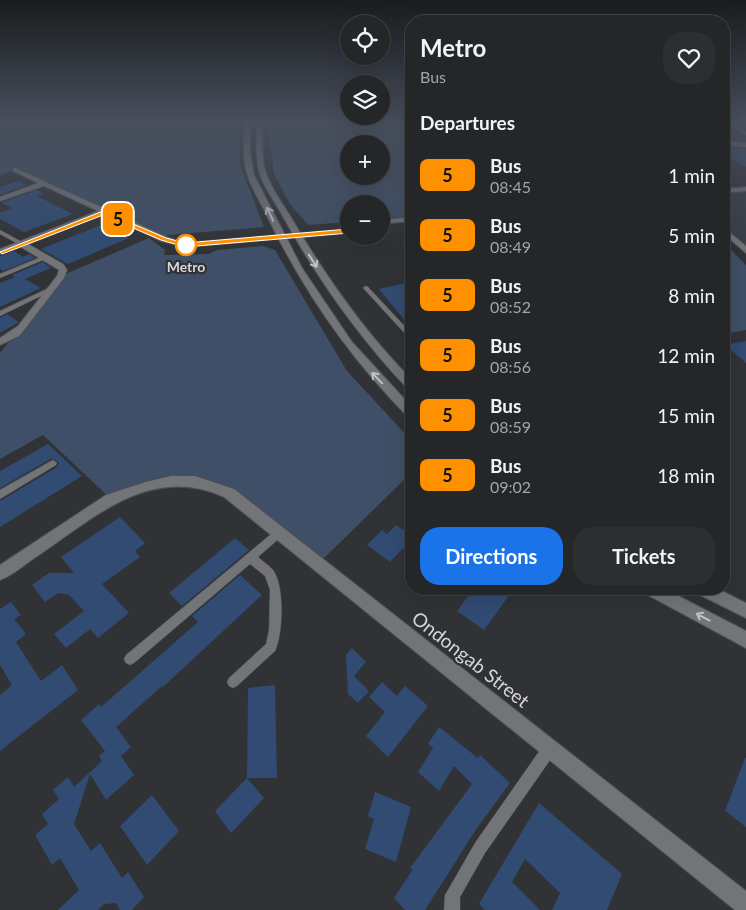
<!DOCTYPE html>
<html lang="en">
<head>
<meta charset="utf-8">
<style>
	:root { --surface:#242628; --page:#2c2e30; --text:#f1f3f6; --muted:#a3a5a8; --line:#414345; --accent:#1a73e8 }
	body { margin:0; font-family:Lato,sans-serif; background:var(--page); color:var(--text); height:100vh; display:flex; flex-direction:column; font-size:19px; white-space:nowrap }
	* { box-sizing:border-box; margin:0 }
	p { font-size:16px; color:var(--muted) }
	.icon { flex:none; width:28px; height:28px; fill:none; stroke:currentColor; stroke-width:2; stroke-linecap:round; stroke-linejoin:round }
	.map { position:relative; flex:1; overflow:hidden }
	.side { position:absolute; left:405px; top:15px; width:325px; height:580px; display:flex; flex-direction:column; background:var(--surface); border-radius:20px; box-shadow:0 5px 20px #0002,0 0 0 1px var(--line) }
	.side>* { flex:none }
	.badge { padding:0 10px; border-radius:8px; font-size:18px; line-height:32px }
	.tools { position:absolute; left:340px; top:15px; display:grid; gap:10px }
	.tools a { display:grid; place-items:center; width:50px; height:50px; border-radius:50%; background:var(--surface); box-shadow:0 5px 20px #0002,0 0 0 1px var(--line); font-size:25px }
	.map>.badge { position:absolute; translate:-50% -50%; box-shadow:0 0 0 2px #fff }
	h2 { padding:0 15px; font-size:19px; line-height:45px }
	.round { display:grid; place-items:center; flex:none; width:52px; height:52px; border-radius:20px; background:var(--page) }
	.summary { display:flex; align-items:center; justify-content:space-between; height:85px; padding:0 15px }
	h1 { font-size:24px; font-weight:700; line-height:38px }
	.cta { display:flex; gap:10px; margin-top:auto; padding:10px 15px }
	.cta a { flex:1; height:58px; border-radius:20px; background:var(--accent); color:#fff; font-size:20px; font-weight:700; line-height:58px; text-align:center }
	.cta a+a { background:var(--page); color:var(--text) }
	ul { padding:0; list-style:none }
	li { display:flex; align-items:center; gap:15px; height:60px; padding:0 15px }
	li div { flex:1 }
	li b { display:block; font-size:19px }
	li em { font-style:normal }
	li .badge { min-width:55px; font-weight:700; text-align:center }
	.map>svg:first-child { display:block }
	.built { fill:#383d46 }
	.green { fill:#3f4f67; fill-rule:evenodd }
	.building { fill:#314b72 }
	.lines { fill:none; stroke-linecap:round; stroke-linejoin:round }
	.service-casing { stroke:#4d4f51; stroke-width:1 }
	.minor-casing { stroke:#4d4f51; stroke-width:2 }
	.secondary-casing { stroke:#4d4f51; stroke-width:2 }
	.service { fill:#727478; fill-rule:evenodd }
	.minor { fill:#727478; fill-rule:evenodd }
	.secondary { fill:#727478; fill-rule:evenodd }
	.oneway { stroke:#c1c2c5 }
	.line { fill:#ff9000; stroke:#fff }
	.stop-dot { fill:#fff; stroke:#ff9000; stroke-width:2.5 }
	.labels { text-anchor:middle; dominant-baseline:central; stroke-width:4.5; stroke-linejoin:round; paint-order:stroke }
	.far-stop-label { font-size:14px; font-weight:bold; fill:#d5d6d8; stroke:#303236 }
	.near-street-label { font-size:19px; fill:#d5d6d8; stroke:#303236 }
</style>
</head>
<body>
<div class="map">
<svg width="746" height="910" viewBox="0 0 746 910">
	<rect width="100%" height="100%" fill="#303236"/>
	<!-- built -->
	<path class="built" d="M 746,189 L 746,251 L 724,230 L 724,191 Z"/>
	<!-- green -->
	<path class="green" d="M 0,121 L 239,121 L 240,165 L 264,227 L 156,236 L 15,170 L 0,175 Z
		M 267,121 L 411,121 L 411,216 L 381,219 L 381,204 L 349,204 L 349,222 L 308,225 L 290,204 L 274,174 ZM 349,144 L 381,144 L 381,176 L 349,176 Z
		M 149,238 L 165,250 L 164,255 L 209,254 L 217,250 L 263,246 L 275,250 L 347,371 L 411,440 L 411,473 L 318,564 L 229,493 L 186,481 L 111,499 L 43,435 L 0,459 L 0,353 L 61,276 Z
		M 724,243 L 746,265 L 746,330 L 724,334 Z"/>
	<!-- building -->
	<path class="building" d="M 724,147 L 746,149 L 746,167 L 724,154 Z
		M 18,181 L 27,185 L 0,195 L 0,187 Z
		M 37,190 L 44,194 L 37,196 L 73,214 L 24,232 L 0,219 L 0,213 L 12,208 L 1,203 Z
		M 98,226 L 103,226 L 129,238 L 68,264 L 41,249 Z
		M 14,251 L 23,257 L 29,254 L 35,258 L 3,271 L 0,269 L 0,256 Z
		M 43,262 L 51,268 L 25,279 L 41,288 L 0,307 L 0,283 L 15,277 L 12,275 Z
		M 411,282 L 411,328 L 379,289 Z
		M 7,314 L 19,322 L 0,333 L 0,318 Z
		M 746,341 L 746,363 L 725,345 Z
		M 48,444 L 82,476 L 0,527 L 0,501 L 57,467 L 59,463 L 52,458 L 0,488 L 0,471 Z
		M 120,517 L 145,543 L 135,551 L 140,557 L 102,584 L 129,613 L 98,638 L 90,629 L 66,648 L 54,634 L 84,611 L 69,595 L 58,593 L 45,602 L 32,585 L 49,573 L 74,573 L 61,557 Z
		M 396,525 L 411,535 L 411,540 L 390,562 L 367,545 L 382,530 L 387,534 Z
		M 235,538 L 249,550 L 182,606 L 169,593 Z
		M 240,575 L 262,595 L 163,687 L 162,686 L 116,727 L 131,747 L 121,756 L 134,775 L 106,800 L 90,774 L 74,824 L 91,851 L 100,843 L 122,878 L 128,872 L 144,897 L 132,910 L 120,910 L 116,903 L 104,904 L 98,910 L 58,910 L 79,890 L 60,858 L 52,865 L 35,835 L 48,824 L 42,814 L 59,799 L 53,790 L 68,777 L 74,787 L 102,761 L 99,756 L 105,751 L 81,720 L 99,704 L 101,707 L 198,622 L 192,616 Z
		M 483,589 L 495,589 L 508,597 L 484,630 L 457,611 L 472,591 L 479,594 Z
		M 11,602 L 21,615 L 14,619 L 26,634 L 16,642 L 41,681 L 62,665 L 78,690 L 0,751 L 0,695 L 12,685 L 0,665 L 0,609 Z
		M 352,648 L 366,662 L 354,676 L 369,691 L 358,703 L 348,694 L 346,655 Z
		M 382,682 L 397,696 L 405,686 L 428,706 L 388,757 L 366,736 L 385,712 L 369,697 Z
		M 275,685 L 277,778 L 247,778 L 248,688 Z
		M 439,727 L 478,758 L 480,755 L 510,783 L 477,828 L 425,910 L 405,910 L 394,898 L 413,869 L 410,868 L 472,784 L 454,766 L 439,791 L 418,772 L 433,748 L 428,744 Z
		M 745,758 L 746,758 L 746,827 L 725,811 Z
		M 247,778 L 264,798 L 231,833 L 215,811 Z
		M 375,792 L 411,807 L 396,862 L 365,849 L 374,819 L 368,816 Z
		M 152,795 L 179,831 L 147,865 L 120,826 Z
		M 539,803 L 622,874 L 607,910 L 552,910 L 560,893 L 525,859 L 512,882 L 540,910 L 485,910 L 479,904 Z"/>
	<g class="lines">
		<defs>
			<path id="service" d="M 725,121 L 730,121 L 746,132 L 746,135 Z
				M 0,230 L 24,243 L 25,244 L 20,245 L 0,234 Z
				M 46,255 L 49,257 L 48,258 L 0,278 L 0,274 Z
				M 366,286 L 368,287 L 411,333 L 411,339 L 409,338 L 364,289 L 363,288 Z
				M 49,288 L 52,290 L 51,291 L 0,316 L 0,311 Z
				M 53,460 L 57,463 L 56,465 L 0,499 L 0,490 Z
				M 279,529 L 282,530 L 284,533 L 282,536 L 258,557 C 262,561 269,565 273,570 C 285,586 283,634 275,651 L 237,686 L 233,688 L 229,686 L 227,682 L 229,678 L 266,644 L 269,630 L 270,590 L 265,576 L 250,564 L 134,663 L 130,665 L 126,663 L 124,659 L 126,655 L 276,530 Z
				M 550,741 L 555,743 L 557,748 L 555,753 L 485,853 L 460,897 L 460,910 L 444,910 L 445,895 L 448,890 L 475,843 L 545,743 Z"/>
			<path id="minor" d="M 724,141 L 746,143 L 746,147 L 724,145 Z
				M 15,168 L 167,237 L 185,243 L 349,229 L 349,233 L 185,247 L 161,241 L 104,214 L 28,244 L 63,264 L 67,270 L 64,278 L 24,330 L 19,336 L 0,345 L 0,338 L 18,326 L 57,276 L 59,270 L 21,247 L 0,254 L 0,249 L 98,211 L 44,186 L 0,201 L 0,197 L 38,183 L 13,171 L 13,169 Z
				M 746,187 L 746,191 L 724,193 L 724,189 Z
				M 411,217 L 411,221 L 381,224 L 381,220 Z
				M 724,228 L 746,246 L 746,253 L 724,234 Z
				M 171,476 L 195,476 L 234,489 L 746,891 L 746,910 L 735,910 L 224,497 C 152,464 96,516 39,555 C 26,563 14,575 0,580 L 0,565 L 106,495 L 146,482 Z"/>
			<path id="secondary" d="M 245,121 L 251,121 L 250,152 L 254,175 L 302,268 L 352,342 L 411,406 L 411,417 L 407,416 C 349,357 304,292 268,218 C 261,202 250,187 246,170 C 242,154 244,137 245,121 Z
				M 256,121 L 262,121 C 263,137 261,154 265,170 C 270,186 280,200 289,214 C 324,274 362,329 411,379 L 411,389 L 407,388 C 357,335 317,278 282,215 C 274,200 263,187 259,171 C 255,155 257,137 256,121 Z
				M 643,589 L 665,589 L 746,631 L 746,648 L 646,594 Z
				M 695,589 L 718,589 L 746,603 L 746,618 L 698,594 Z"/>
		</defs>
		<!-- service casing -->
		<use href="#service" class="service-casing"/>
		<!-- minor casing -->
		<use href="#minor" class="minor-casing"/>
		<!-- secondary casing -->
		<use href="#secondary" class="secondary-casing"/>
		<!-- service -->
		<use href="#service" class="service"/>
		<!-- minor -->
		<use href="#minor" class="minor"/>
		<!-- secondary -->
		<use href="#secondary" class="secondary"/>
	</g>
	<!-- one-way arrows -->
	<defs><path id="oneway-shaft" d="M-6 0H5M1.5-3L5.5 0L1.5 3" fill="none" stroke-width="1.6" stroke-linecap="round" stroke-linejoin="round" transform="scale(1.25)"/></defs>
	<g class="oneway">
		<use href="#oneway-shaft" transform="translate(270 214) rotate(-115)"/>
		<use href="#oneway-shaft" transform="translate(313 261) rotate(57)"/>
		<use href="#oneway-shaft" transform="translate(377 378) rotate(-134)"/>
		<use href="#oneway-shaft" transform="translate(703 617) rotate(-152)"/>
	</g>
	<!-- sky -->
	<linearGradient id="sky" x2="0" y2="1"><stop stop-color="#1a1c1e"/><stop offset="0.49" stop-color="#484f5d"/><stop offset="1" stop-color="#484f5d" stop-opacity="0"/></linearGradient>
	<rect width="746" height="248" fill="url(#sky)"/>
	<!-- line -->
	<path class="line" d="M 103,211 L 166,238 L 185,243 L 349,229 L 352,231 L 349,233 L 185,247 L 161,240 L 103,215 L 2,254 L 0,252 Z"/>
	<!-- markers -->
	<circle class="stop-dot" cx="186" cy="245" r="10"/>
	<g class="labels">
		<!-- far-stop labels -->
		<g class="far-stop-label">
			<text x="186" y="266">Metro</text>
		</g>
		<!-- near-street labels -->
		<g class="near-street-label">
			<text transform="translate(471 659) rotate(38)">Ondongab Street</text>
		</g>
	</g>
</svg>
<div class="tools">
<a><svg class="icon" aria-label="locate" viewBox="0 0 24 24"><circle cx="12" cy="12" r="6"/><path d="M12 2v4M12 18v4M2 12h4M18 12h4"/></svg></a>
<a><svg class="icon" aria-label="layers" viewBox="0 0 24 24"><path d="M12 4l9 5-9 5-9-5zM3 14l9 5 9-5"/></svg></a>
<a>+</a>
<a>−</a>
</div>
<b class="badge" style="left:118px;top:219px;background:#ff9000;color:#111">5</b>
<section class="side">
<div class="summary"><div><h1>Metro</h1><p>Bus</p></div><a class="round"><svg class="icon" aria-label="heart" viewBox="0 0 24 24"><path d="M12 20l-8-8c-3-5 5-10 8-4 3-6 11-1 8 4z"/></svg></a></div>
<h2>Departures</h2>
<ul>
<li><span class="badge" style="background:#ff9000;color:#111">5</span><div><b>Bus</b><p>08:45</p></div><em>1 min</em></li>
<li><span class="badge" style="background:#ff9000;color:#111">5</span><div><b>Bus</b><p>08:49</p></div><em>5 min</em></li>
<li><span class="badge" style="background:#ff9000;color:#111">5</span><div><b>Bus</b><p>08:52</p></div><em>8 min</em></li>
<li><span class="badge" style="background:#ff9000;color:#111">5</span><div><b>Bus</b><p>08:56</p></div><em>12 min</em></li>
<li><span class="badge" style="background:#ff9000;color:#111">5</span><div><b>Bus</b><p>08:59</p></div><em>15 min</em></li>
<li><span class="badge" style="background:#ff9000;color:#111">5</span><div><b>Bus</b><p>09:02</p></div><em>18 min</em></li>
</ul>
<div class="cta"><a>Directions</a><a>Tickets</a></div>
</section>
</div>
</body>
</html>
